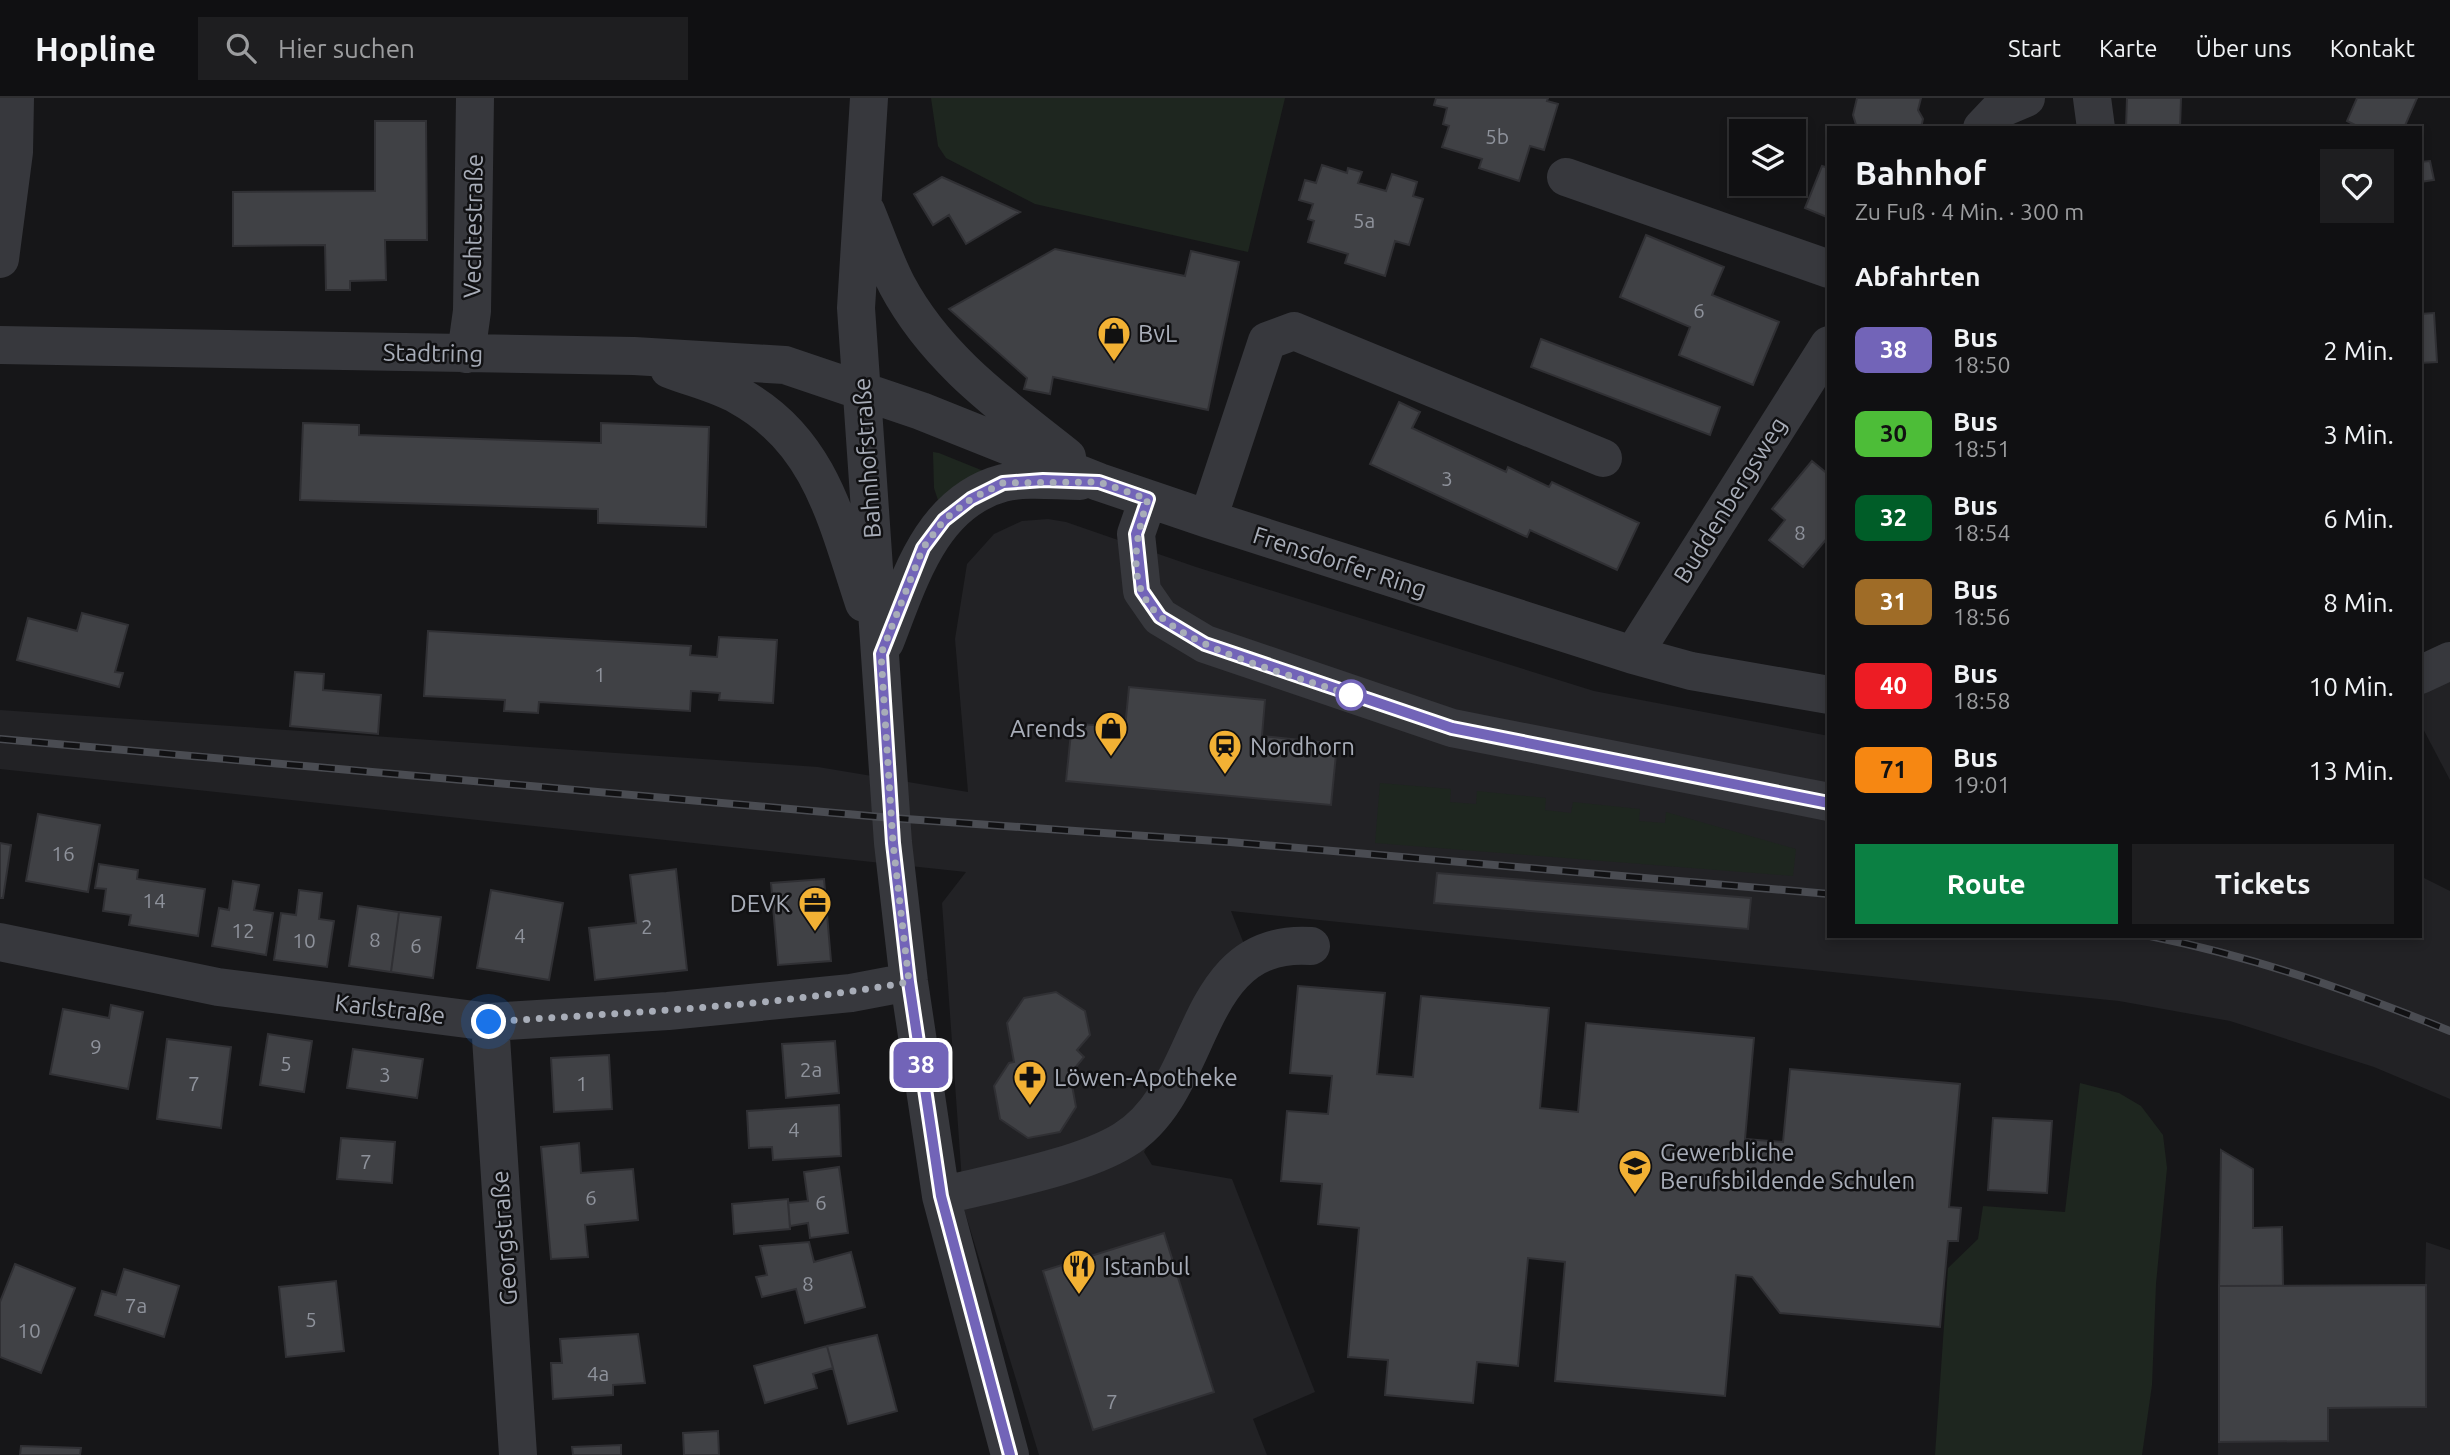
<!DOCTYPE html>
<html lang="de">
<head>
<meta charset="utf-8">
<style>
	:root { --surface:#101012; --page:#1e1e20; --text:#f1f3f6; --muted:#9c9d9f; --line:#303032; --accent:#0b8043 }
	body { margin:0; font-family:Ubuntu,sans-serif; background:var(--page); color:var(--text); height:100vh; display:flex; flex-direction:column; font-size:26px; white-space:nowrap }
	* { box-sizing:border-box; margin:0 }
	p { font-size:23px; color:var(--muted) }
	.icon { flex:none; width:38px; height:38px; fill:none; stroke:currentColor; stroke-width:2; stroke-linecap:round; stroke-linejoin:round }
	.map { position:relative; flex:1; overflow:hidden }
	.side { position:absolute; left:1827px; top:28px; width:595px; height:812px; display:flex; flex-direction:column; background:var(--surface); border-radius:0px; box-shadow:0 4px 10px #0003,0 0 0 2px var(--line) }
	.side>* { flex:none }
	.badge { padding:0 14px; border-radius:10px; font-size:24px; line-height:46px }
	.controls { position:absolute; left:1729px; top:21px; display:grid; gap:14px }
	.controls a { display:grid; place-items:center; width:77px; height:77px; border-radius:0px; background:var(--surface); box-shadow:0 4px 10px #0003,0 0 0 2px var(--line); font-size:35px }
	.you { position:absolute; width:35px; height:35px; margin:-18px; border:5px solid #fff; border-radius:50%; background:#1a73e8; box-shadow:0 0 0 10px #1a73e833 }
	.map>.badge { position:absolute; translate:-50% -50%; box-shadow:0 0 0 4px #fff }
	h2 { padding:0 28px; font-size:26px; line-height:63px }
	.round { display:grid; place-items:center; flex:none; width:74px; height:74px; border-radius:0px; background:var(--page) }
	.summary { display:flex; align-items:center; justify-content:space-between; height:119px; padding:0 28px }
	h1 { font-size:33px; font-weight:700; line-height:52px }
	.cta { display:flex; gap:14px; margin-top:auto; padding:14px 28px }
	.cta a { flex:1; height:80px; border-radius:0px; background:var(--accent); color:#fff; font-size:28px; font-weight:700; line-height:80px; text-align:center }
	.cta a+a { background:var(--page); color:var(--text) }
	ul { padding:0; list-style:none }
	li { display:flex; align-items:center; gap:21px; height:84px; padding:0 28px }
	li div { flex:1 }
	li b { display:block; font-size:26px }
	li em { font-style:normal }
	li .badge { min-width:77px; font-weight:700; text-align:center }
	header { display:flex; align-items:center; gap:42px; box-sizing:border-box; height:98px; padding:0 35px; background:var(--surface); border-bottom:2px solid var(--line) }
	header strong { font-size:33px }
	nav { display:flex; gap:38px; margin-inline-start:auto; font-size:24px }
	.search { width:490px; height:63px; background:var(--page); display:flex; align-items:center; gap:18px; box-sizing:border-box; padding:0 24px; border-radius:0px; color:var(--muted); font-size:26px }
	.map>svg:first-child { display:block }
	.built { fill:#222225 }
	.green { fill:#1e261f }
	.building { fill:#404145; stroke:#303034; stroke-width:2 }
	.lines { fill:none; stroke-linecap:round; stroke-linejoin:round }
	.minor { stroke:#37383d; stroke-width:38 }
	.rail-casing { stroke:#4a4c52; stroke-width:8 }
	.rail { stroke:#111113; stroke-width:5; stroke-dasharray:16; stroke-linecap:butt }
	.line-casing { stroke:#fff; stroke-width:16 }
	.line { stroke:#7264b8; stroke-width:10 }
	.walk { stroke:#a8adb8; stroke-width:7; stroke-dasharray:0 12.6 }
	.stop-dot { fill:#fff; stroke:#7264b8; stroke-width:3.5 }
	.labels { text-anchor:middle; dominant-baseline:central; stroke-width:5; stroke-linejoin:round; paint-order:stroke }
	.number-label { font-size:21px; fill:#8e929b }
	.street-label { font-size:24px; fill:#a8adb8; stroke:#111113 }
	.poi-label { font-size:24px; fill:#a8adb8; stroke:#111113; text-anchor:start }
</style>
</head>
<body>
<header>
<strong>Hopline</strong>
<div class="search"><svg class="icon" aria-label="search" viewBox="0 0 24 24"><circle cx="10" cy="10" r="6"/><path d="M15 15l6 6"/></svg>Hier suchen</div>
<nav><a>Start</a><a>Karte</a><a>Über uns</a><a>Kontakt</a></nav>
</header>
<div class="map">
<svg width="2450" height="1357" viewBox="0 0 2450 1357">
	<rect width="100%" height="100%" fill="#161618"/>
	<!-- built -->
	<path class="built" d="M 1048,421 L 1066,424 L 1196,469 L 1594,593 L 1829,638 L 1829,838 L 2420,838 L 2420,778 L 2450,793 L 2450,1001 L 2374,969 L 2230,923 L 2119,903 L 1231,813 L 1253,869 L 1144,1054 L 1152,1067 L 1232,1081 L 1315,1294 L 1253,1321 L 1267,1357 L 1039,1357 L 964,1111 L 942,805 L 966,774 L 0,671 L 0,612 L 818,669 L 968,694 L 955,541 L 967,466 L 994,436 L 1022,423 Z
		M 2450,548 L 2450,682 L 2420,625 L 2420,560 Z
		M 2426,1144 L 2450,1152 L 2450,1357 L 2218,1357 L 2219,1188 L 2425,1187 Z"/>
	<!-- green -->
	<path class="green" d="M 931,0 L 1285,0 L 1248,154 L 1035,106 L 946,60 L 938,48 Z
		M 933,354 L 939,355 L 991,376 L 939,405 L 934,390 Z
		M 1380,685 L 1451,691 L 1450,704 L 1476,706 L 1477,693 L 1546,700 L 1545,712 L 1571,715 L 1573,704 L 1640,711 L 1639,723 L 1665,725 L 1666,714 L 1796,751 L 1793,778 L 1375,745 Z
		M 2080,985 L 2119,995 L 2141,1008 L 2163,1037 L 2167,1070 L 2156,1186 L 2152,1287 L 2142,1357 L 1935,1357 L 1948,1170 L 1978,1141 L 1983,1108 L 2065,1114 Z"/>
	<!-- building -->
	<path class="building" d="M 1436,0 L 1548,0 L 1547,3 L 1558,6 L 1544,52 L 1530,48 L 1519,83 L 1479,70 L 1482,61 L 1442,49 L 1449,28 L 1443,26 L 1447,10 L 1434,7 Z
		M 1857,0 L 1921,0 L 1918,12 L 1923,21 L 1921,30 L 1857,30 L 1853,17 Z
		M 2127,0 L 2181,0 L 2180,30 L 2126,30 Z
		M 2357,0 L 2417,0 L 2404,30 L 2361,30 L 2347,23 Z
		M 375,23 L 426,23 L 427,142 L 385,142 L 386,182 L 350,183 L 350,192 L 326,192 L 325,147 L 233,148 L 233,94 L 375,93 Z
		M 2430,63 L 2434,82 L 2420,84 L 2420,64 Z
		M 1322,67 L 1347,75 L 1348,70 L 1362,74 L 1358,85 L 1386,93 L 1392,76 L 1417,84 L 1413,98 L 1423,101 L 1409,147 L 1395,143 L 1385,178 L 1345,165 L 1348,156 L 1308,144 L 1314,123 L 1308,121 L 1313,106 L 1299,102 L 1305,82 L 1316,85 Z
		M 1822,68 L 1829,70 L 1829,120 L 1805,110 Z
		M 942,79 L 1020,114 L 966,146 L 949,117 L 933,127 L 914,96 Z
		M 1646,137 L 1724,169 L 1712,197 L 1779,224 L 1753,287 L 1679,257 L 1690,229 L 1620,199 Z
		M 1055,151 L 1185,178 L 1191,153 L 1239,164 L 1208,312 L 1053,279 L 1050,296 L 1024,291 L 1027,280 L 949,211 Z
		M 2434,215 L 2437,264 L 2420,265 L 2420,216 Z
		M 1541,241 L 1720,309 L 1710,337 L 1531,269 Z
		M 1399,304 L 1420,314 L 1412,330 L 1506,374 L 1508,369 L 1549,389 L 1552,384 L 1639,425 L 1617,472 L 1530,432 L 1527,439 L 1370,366 Z
		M 303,325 L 359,327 L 359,337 L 601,345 L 601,325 L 709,329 L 706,429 L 598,425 L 598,411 L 300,402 Z
		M 1812,363 L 1829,377 L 1829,438 L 1803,469 L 1769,442 L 1785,422 L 1772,411 Z
		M 82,515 L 128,527 L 115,574 L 123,575 L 119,589 L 17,562 L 28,520 L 77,533 Z
		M 428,533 L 691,548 L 690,557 L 717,559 L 719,539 L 777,542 L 773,605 L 719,602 L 720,595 L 691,593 L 690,613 L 539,604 L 538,615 L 504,613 L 505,602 L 424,598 Z
		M 295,574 L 324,576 L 323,592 L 381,597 L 378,636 L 290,628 Z
		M 1129,589 L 1265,602 L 1262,638 L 1337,646 L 1331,707 L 1066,683 L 1072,625 L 1125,630 Z
		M 38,716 L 100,727 L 88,794 L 26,783 Z
		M 0,745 L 11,747 L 3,800 L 0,800 Z
		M 99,766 L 138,772 L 137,781 L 205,791 L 198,838 L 129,827 L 131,817 L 103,813 L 106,791 L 95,790 Z
		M 676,771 L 687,872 L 595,882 L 589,830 L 636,825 L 630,777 Z
		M 1437,775 L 1751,800 L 1748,831 L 1434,805 Z
		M 824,781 L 831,863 L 778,867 L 771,785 Z
		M 233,783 L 259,787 L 254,812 L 273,815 L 266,857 L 212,848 L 219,810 L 229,812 Z
		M 299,792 L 322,795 L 319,821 L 334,823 L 327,869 L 274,862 L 281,815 L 296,817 Z
		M 491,792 L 563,805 L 549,882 L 477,870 Z
		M 358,808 L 399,814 L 391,874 L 349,868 Z
		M 399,814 L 441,819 L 433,880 L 391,874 Z
		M 1298,888 L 1385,895 L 1377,976 L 1413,979 L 1421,898 L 1549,910 L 1540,1010 L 1578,1014 L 1586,925 L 1754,940 L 1745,1041 L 1783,1044 L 1790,971 L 1960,986 L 1949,1109 L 1961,1110 L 1958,1143 L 1948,1143 L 1940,1229 L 1780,1215 L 1752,1179 L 1736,1177 L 1725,1298 L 1555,1283 L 1565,1164 L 1528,1160 L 1518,1268 L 1477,1264 L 1473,1305 L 1385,1297 L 1388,1262 L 1348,1259 L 1359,1130 L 1318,1126 L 1322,1086 L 1281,1083 L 1287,1013 L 1328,1016 L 1332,978 L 1290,975 Z
		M 1056,894 L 1085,913 L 1090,937 L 1077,952 L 1084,959 L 1070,976 L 1076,1009 L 1060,1034 L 1028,1040 L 1000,1021 L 994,988 L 1009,965 L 1014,964 L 1007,925 L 1024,900 Z
		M 111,907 L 143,914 L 128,991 L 50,976 L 63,911 L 109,920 Z
		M 268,936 L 312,943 L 304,994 L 260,987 Z
		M 167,941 L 231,949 L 221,1030 L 157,1021 Z
		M 835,943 L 839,995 L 786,1000 L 782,946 Z
		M 353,951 L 423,961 L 417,1000 L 347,990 Z
		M 609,957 L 612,1011 L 554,1014 L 551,960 Z
		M 839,1007 L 841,1058 L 773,1062 L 772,1049 L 749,1050 L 747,1013 Z
		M 1993,1020 L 2052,1023 L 2047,1095 L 1988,1092 Z
		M 341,1040 L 395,1044 L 392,1085 L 337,1081 Z
		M 579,1045 L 581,1075 L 633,1071 L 638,1122 L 585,1127 L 588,1159 L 551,1161 L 541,1049 Z
		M 2221,1052 L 2253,1071 L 2253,1130 L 2282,1129 L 2283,1188 L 2219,1188 Z
		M 839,1069 L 848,1135 L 810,1140 L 808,1125 L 790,1128 L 788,1105 L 808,1103 L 804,1074 Z
		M 788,1101 L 790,1131 L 734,1136 L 732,1106 Z
		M 1164,1135 L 1214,1294 L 1093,1332 L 1043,1173 Z
		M 809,1144 L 814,1164 L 851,1154 L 865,1209 L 805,1225 L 796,1191 L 762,1199 L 756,1179 L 767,1177 L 760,1148 Z
		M 15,1166 L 75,1190 L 41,1275 L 0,1259 L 0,1204 Z
		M 124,1171 L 179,1188 L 164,1239 L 95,1217 L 102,1193 L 116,1197 Z
		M 336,1183 L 344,1253 L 286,1259 L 279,1189 Z
		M 2426,1187 L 2426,1309 L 2328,1310 L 2328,1343 L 2219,1344 L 2219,1188 Z
		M 638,1236 L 645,1285 L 613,1287 L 613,1297 L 553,1301 L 551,1265 L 562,1265 L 560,1241 Z
		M 877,1237 L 897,1313 L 848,1326 L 827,1248 Z
		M 827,1248 L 833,1270 L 813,1276 L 817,1290 L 765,1305 L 754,1268 Z
		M 718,1333 L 719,1357 L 684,1357 L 683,1335 Z
		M 621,1347 L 621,1357 L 573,1357 L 572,1349 Z
		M 21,1348 L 81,1350 L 80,1357 L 20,1357 Z"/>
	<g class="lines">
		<!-- minor -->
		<path class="minor" d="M 869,0 L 856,210 L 893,745 L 909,884 L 941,1098 L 1010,1357
			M 2092,0 L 2096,30
			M 1982,30 L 2000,11 L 2026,0
			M 1566,79 L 1829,171
			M 866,113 C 876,137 885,164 897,187 C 937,262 1003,308 1067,359
			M 0,161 L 14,54 L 15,0
			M 0,247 L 634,258 L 785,267 L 921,313 L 1099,384 L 1208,421 L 1633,557 L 1691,573 L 1829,597
			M 466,256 L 472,213 L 475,0
			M 669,271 C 692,280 718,286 739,298 C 821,343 837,424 864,505
			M 1148,401 L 1136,436 L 1142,493 L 1160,519 L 1205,546 L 1452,630 L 1829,704
			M 1208,421 L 1267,243 L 1294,233 L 1603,360
			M 885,544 C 909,483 931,404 1003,385 C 1027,379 1055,383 1080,383
			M 1633,557 L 1829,247
			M 2420,577 L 2450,563
			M 0,844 L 218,889 L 490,924 L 668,913 L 851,895 L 909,884
			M 490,924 L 518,1357
			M 941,1098 C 992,1085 1081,1069 1124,1042 C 1208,991 1189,840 1311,848"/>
		<defs>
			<path id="rail" d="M 0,641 L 892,720 L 1230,744 L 1829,796
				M 2150,838 C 2258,860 2348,892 2450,933"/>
		</defs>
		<!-- rail casing -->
		<use href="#rail" class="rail-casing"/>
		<!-- rail -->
		<use href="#rail" class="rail"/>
	</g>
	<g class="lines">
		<defs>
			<path id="line" d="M 1010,1357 L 941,1098 L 909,884 L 893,745 L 881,556 L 923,450 L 944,422 L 971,401 L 1003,385 L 1043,382 L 1099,384 L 1148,401 L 1136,436 L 1142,493 L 1160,519 L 1205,546 L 1452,630 L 1829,705"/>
		</defs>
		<!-- line casing -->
		<use href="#line" class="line-casing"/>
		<!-- line -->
		<use href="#line" class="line"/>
		<!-- walk -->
		<path class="walk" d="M 489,924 C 629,914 771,909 909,884 L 893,745 L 881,556 L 923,450 L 944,422 L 971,401 L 1003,385 L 1099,384 L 1148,401 C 1138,432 1127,475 1148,505 C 1180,551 1303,580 1357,599 L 1351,597"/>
	</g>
	<!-- icons -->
	<defs>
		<symbol id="shop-pin" viewBox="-11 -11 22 30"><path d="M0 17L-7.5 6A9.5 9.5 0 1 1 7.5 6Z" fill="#f2b134" stroke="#111113"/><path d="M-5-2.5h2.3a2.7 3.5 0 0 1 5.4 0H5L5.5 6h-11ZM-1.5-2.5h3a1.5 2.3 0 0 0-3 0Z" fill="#111"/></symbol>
		<symbol id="station-pin" viewBox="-11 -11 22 30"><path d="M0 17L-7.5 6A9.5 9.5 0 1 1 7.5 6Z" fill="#f2b134" stroke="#111113"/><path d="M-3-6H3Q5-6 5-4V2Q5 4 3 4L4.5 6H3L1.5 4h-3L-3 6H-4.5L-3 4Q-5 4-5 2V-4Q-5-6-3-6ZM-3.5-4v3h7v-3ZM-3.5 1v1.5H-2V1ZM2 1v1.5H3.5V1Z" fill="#111"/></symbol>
		<symbol id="office-pin" viewBox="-11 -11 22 30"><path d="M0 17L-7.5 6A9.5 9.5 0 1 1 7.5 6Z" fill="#f2b134" stroke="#111113"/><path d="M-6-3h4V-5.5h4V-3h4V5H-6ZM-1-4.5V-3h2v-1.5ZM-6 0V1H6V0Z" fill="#111"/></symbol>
		<symbol id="pharmacy-pin" viewBox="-11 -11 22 30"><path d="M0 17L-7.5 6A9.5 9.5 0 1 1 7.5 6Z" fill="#f2b134" stroke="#111113"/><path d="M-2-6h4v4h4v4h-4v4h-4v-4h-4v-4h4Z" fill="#111"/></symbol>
		<symbol id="school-pin" viewBox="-11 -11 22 30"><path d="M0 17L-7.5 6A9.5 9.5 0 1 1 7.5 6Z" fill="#f2b134" stroke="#111113"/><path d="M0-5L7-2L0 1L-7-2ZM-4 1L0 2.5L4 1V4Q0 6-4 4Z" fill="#111"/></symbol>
		<symbol id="restaurant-pin" viewBox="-11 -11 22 30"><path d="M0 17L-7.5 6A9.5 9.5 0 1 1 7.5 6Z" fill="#f2b134" stroke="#111113"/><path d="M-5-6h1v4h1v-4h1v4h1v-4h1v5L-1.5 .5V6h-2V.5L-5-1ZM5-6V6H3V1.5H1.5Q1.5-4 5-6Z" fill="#111"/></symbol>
	</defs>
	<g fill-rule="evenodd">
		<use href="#shop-pin" x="1095" y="216" width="38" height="52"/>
		<use href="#shop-pin" x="1092" y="611" width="38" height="52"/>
		<use href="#station-pin" x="1206" y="629" width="38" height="52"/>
		<use href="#office-pin" x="796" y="786" width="38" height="52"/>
		<use href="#pharmacy-pin" x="1011" y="960" width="38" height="52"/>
		<use href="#school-pin" x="1616" y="1049" width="38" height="52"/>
		<use href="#restaurant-pin" x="1060" y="1149" width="38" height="52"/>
	</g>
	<!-- markers -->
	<circle class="stop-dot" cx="1351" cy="597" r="14"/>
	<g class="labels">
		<!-- number labels -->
		<g class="number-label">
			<text x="1497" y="38">5b</text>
			<text x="1364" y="122">5a</text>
			<text x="1699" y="212">6</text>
			<text x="1447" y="380">3</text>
			<text x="1800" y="434">8</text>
			<text x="600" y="576">1</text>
			<text x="63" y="755">16</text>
			<text x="154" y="802">14</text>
			<text x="647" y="828">2</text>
			<text x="243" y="832">12</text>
			<text x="520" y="837">4</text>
			<text x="375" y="841">8</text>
			<text x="304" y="842">10</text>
			<text x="416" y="847">6</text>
			<text x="96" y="948">9</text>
			<text x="286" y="965">5</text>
			<text x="811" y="971">2a</text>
			<text x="385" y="976">3</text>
			<text x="194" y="985">7</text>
			<text x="582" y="985">1</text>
			<text x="794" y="1031">4</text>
			<text x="366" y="1063">7</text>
			<text x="591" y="1099">6</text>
			<text x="821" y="1104">6</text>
			<text x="808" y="1185">8</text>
			<text x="136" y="1207">7a</text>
			<text x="311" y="1221">5</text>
			<text x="29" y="1232">10</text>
			<text x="598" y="1275">4a</text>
			<text x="1112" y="1303">7</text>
		</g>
		<!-- street labels -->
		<g class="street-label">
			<text transform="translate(473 128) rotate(-89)">Vechtestraße</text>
			<text transform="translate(433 255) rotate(1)">Stadtring</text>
			<text transform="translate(867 360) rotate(-94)">Bahnhofstraße</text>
			<text transform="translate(1730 402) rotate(-58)">Buddenbergsweg</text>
			<text transform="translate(1340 464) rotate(18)">Frensdorfer Ring</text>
			<text transform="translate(390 911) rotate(7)">Karlstraße</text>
			<text transform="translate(504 1140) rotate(-94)">Georgstraße</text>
		</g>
		<!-- poi labels -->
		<g class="poi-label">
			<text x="1138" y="235">BvL</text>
			<text x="1086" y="630" text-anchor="end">Arends</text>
			<text x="1250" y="648">Nordhorn</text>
			<text x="790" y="805" text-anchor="end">DEVK</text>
			<text x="1054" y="979">Löwen-Apotheke</text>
			<text x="1660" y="1054">Gewerbliche<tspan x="1660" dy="28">Berufsbildende Schulen</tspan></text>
			<text x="1104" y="1168">Istanbul</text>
		</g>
	</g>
</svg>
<div class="controls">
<a><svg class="icon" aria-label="layers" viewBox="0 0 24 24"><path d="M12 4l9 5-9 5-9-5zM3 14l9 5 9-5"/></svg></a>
</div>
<div class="you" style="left:489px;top:924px"></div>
<b class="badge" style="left:921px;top:967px;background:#7264b8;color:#fff">38</b>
<section class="side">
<div class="summary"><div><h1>Bahnhof</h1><p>Zu Fuß · 4 Min. · 300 m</p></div><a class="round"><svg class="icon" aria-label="heart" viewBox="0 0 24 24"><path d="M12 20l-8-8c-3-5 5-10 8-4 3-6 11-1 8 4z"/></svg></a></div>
<h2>Abfahrten</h2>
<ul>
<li><span class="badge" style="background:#7264b8;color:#fff">38</span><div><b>Bus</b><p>18:50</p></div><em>2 Min.</em></li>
<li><span class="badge" style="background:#4dbd38;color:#111">30</span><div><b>Bus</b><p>18:51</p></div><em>3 Min.</em></li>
<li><span class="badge" style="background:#005d28;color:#fff">32</span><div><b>Bus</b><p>18:54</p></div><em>6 Min.</em></li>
<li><span class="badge" style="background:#9f6c27;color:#fff">31</span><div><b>Bus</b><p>18:56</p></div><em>8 Min.</em></li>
<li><span class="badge" style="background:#ed1c24;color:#fff">40</span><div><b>Bus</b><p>18:58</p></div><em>10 Min.</em></li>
<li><span class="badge" style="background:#f68712;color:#111">71</span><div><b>Bus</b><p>19:01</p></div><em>13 Min.</em></li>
</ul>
<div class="cta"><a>Route</a><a>Tickets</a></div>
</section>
</div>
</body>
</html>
